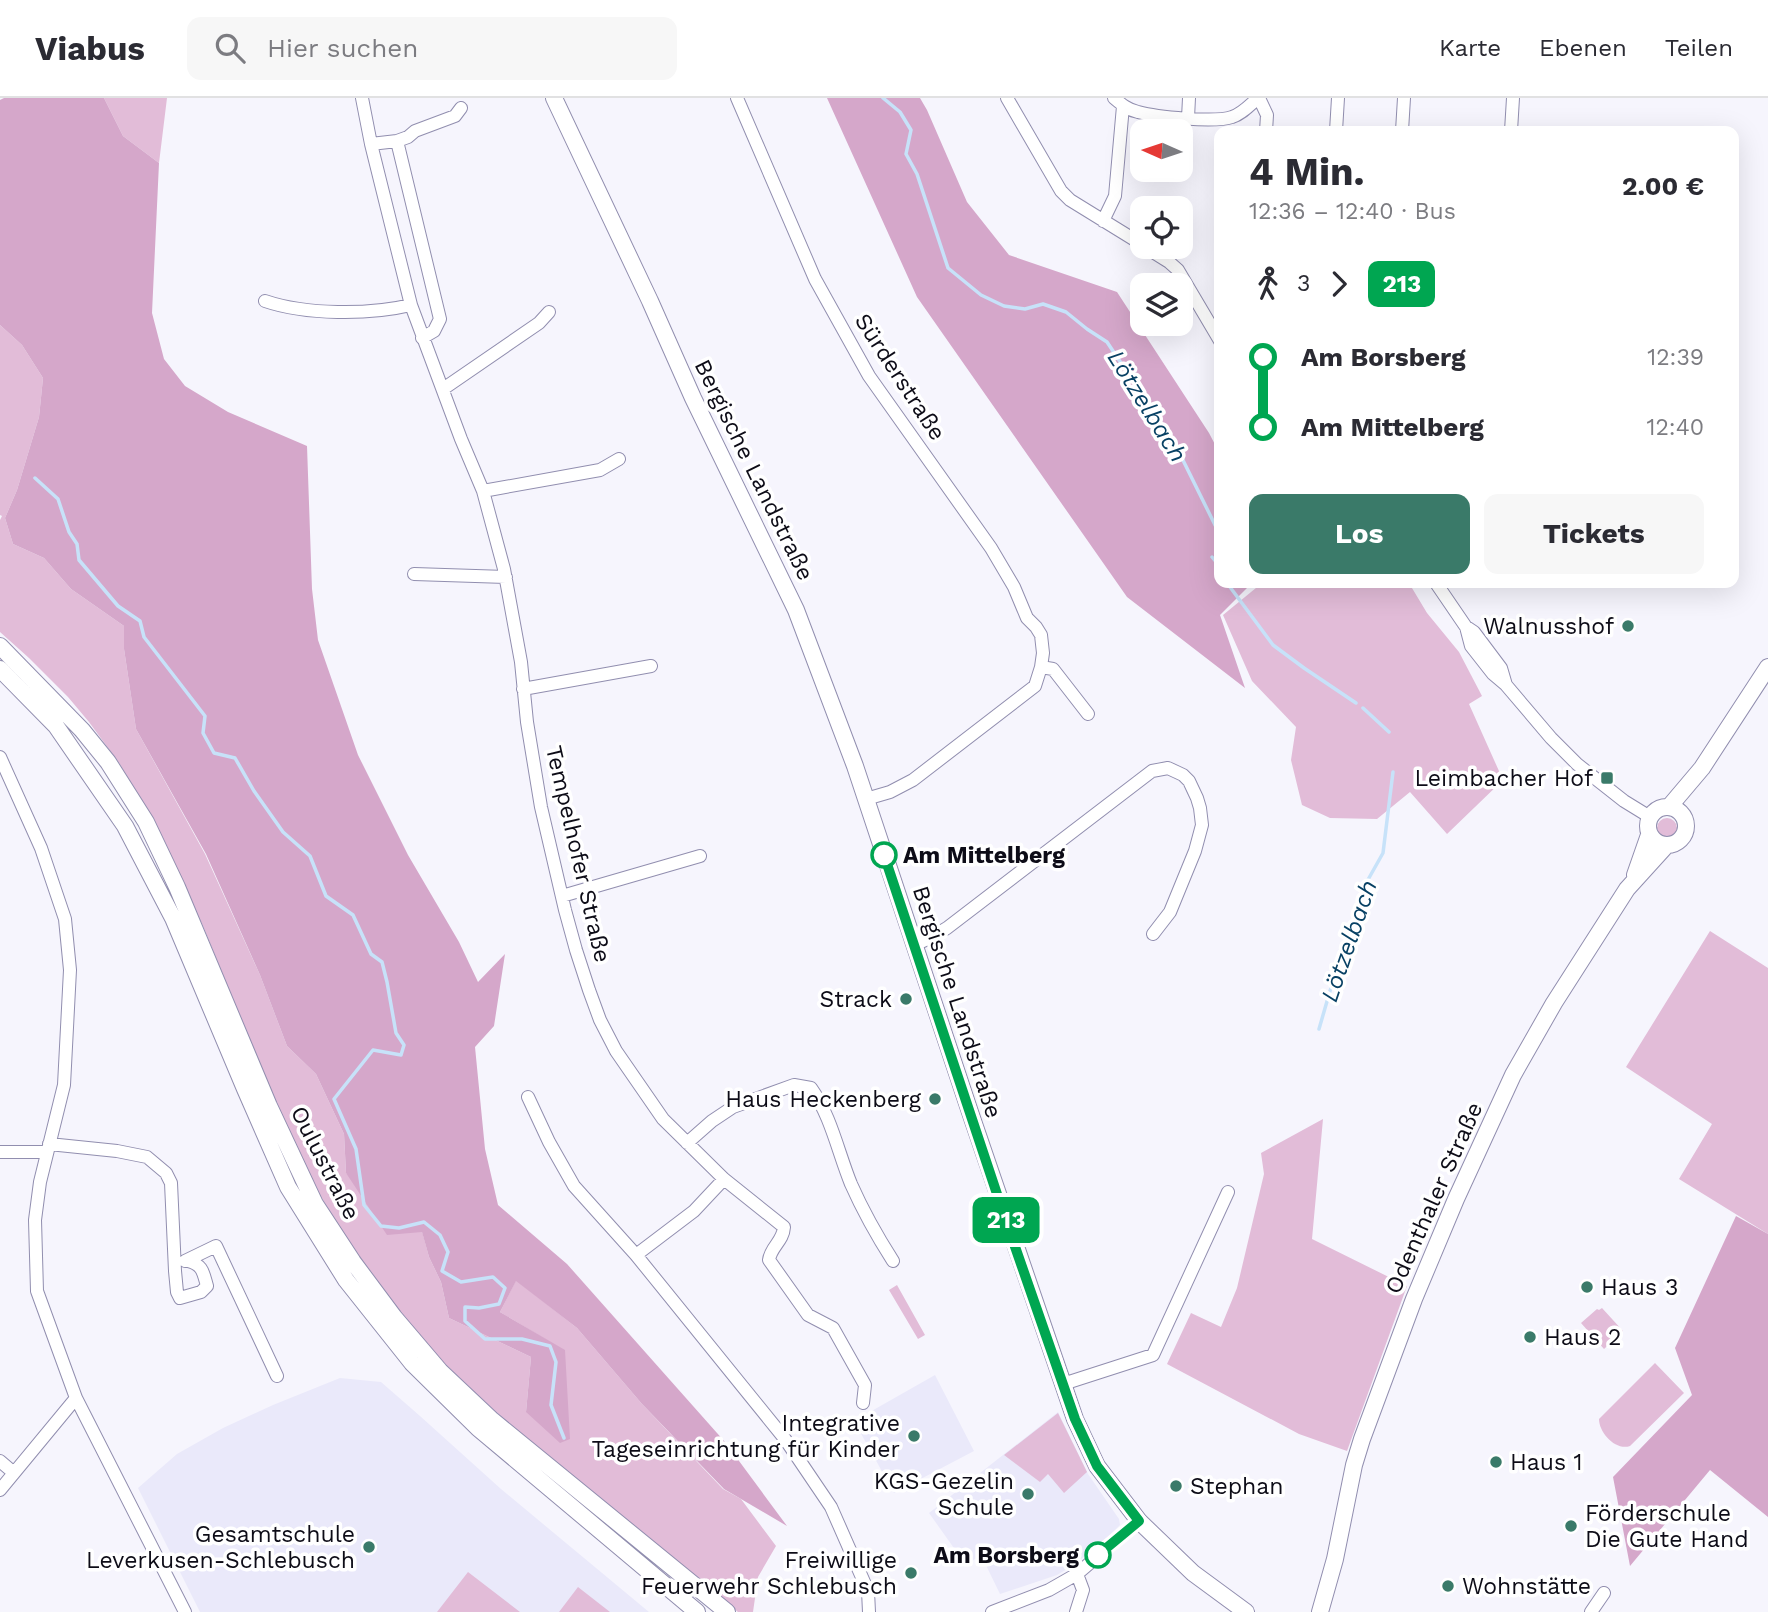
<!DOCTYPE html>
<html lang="de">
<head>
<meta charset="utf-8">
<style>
	:root { --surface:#fff; --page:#f7f7f7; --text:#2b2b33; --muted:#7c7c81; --line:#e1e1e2; --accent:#3a7a69 }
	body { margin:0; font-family:"Work Sans",sans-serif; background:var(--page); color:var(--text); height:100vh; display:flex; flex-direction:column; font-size:26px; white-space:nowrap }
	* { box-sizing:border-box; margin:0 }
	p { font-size:23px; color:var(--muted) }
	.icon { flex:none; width:38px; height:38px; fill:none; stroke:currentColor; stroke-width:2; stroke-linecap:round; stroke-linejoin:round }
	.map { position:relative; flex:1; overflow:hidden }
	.sheet { position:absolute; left:1214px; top:28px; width:525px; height:462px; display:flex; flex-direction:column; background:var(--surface); border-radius:14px; box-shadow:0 7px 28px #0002 }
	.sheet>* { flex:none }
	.badge { padding:0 14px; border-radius:10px; font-size:24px; line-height:46px }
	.needle { width:46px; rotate:273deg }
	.buttons { position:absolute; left:1130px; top:21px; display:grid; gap:14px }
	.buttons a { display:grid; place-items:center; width:63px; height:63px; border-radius:14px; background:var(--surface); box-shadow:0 7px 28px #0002; font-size:35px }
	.map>.badge { position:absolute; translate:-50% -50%; box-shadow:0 0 0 4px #fff }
	.legs { display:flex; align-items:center; gap:10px; height:77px; padding:0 35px; font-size:23px }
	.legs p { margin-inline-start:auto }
	.head { display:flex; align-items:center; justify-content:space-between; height:119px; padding:0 35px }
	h1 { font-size:38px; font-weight:700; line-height:52px }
	.button { display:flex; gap:14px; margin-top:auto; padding:14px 35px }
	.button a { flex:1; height:80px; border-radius:14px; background:var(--accent); color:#fff; font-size:28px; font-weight:700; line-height:80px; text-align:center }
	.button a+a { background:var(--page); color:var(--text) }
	ul { padding:0 35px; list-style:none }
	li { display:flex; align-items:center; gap:24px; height:70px; font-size:26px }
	li i { display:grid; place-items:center; width:10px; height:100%; margin:0 9px; background:currentColor }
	li i::after { content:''; width:18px; height:18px; margin:-9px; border:5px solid; border-radius:50%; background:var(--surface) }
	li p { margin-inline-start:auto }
	li:first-child i { background:linear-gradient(#0000 50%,currentColor 0) }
	li:last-child i { background:linear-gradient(currentColor 50%,#0000 0) }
	header { display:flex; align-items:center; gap:42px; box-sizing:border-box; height:98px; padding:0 35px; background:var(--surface); border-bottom:2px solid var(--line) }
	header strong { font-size:33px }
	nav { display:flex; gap:38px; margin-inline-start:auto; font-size:24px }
	.search { width:490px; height:63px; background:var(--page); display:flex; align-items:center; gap:18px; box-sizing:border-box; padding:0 24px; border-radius:14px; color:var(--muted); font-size:26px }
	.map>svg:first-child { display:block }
	.built { fill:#eae9fa }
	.green { fill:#e2bcd8 }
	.forest { fill:#d5a7ca }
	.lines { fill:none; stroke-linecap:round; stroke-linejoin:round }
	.stream { stroke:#c7e2f9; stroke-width:3.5 }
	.minor-casing { stroke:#918eaf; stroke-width:14 }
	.major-casing { stroke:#918eaf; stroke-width:18 }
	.minor { stroke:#fff; stroke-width:12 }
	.major { stroke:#fff; stroke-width:16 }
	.line-1-casing { stroke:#fff; stroke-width:16 }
	.line-1 { stroke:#00a651; stroke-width:10 }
	.poi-dot { fill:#3a7a69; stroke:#fff; stroke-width:2.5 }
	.stop-1-dot { fill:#fff; stroke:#00a651; stroke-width:3.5 }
	.labels { text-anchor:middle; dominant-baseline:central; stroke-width:7; stroke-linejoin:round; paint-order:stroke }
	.street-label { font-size:23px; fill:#0d0c17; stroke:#fff }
	.poi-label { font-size:23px; fill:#0d0c17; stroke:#fff; text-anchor:end }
	.stop-label { font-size:23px; font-weight:bold; fill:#0d0c17; stroke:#fff; text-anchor:start }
	.water-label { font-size:24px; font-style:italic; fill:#084164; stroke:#fff }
</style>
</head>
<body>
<header>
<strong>Viabus</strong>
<div class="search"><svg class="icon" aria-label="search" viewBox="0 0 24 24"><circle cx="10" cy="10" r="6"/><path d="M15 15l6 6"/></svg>Hier suchen</div>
<nav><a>Karte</a><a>Ebenen</a><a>Teilen</a></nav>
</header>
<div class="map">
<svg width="1768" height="1514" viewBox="0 0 1768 1514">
	<rect width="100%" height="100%" fill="#f6f5fd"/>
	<!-- built -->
	<path class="built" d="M 935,1277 L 974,1353 L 894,1395 L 854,1323 Z
		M 340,1280 L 381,1284 L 420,1318 L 501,1391 L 649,1514 L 200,1514 L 138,1390 L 177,1356 L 223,1330 L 273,1307 Z
		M 1058,1314 L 1088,1376 L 1119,1421 L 1120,1427 L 1104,1443 L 1072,1468 L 1057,1477 L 1000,1496 L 981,1457 L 966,1467 L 929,1415 Z"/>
	<!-- green -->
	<path class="green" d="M 104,0 L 167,0 L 159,65 L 123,38 Z
		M 0,227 L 22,247 L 43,280 L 39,319 L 17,392 L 5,420 L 13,446 L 44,460 L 71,491 L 124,528 L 124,551 L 136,631 L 205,756 L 260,877 L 287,948 L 316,976 L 344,1036 L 346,1075 L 422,1133 L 429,1159 L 441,1184 L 449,1220 L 531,1259 L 526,1314 L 565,1253 L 500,1214 L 516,1182 L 577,1230 L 642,1306 L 723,1391 L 741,1401 L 776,1448 L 758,1479 L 753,1514 L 738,1514 L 539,1354 L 451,1275 L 378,1188 L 334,1122 L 312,1082 L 273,999 L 203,828 L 145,708 L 119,665 L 89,624 L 68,599 L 29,560 L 0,534 L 0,422 L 2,418 L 0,417 Z
		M 1262,485 L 1409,485 L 1427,515 L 1459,554 L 1482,598 L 1469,606 L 1503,682 L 1447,736 L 1410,694 L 1377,721 L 1330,720 L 1302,707 L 1291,662 L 1296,629 L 1252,583 L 1223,517 Z
		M1657 730a10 10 0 1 1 20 0a10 10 0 1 1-20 0Z
		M 1710,833 L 1768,870 L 1768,1136 L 1679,1081 L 1712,1026 L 1626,969 Z
		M 1323,1021 L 1312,1141 L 1407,1188 L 1347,1353 L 1299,1336 L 1167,1266 L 1191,1215 L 1221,1229 L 1237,1190 L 1264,1076 L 1261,1055 Z
		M 897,1187 L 925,1237 L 918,1241 L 889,1192 Z
		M 1602,1210 L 1623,1233 L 1604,1251 L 1581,1225 L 1597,1211 L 1599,1212 Z
		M 1655,1265 L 1684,1295 L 1630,1348 C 1616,1353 1599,1335 1599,1321 Z
		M 1058,1315 L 1087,1374 L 1064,1395 L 1048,1376 L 1040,1384 L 1004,1357 Z
		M 468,1474 L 520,1514 L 437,1514 Z
		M 578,1489 L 610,1514 L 559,1514 Z"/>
	<!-- forest -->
	<path class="forest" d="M 4,0 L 104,0 L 123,38 L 159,65 L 152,215 L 164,261 L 185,288 L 228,314 L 307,348 L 312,491 L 318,542 L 358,657 L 408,757 L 459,844 L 478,884 L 505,856 L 494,928 L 475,949 L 485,1051 L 498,1107 L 567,1166 L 725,1344 L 787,1428 L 724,1391 L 642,1306 L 577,1230 L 516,1183 L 500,1214 L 565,1252 L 570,1341 L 560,1345 L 526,1314 L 531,1259 L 449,1220 L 441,1184 L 429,1159 L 422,1134 L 387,1137 L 346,1075 L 344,1036 L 316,976 L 287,948 L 260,877 L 206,756 L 136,631 L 124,551 L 124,528 L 71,491 L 44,460 L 13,446 L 5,420 L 17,392 L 39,319 L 43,280 L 22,247 L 0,227 L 0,2 Z
		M 827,0 L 920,0 L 927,12 L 967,104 L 1009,157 L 1117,194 L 1209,335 L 1220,356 L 1220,485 L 1252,485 L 1220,517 L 1245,590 L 1127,499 L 917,199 Z
		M 1736,1118 L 1768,1136 L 1768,1419 L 1710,1372 L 1630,1468 L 1613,1379 L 1692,1297 L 1675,1250 Z"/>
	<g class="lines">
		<!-- stream -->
		<path class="stream" d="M 883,0 L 900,14 L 911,32 L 906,56 L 917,76 L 948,170 L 981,197 L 1004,208 L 1025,211 L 1043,206 L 1066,214 L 1087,231 L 1107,244 L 1175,346 L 1217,431 L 1216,444
			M 35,380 L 58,401 L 69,434 L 77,446 L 79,462 L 118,508 L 140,523 L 144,539 L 205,618 L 203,635 L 214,655 L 235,660 L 254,693 L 283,734 L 310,758 L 326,798 L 353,817 L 371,856 L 382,864 L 387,884 L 396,935 L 404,947 L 401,957 L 373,952 L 334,1001 L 356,1051 L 364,1107 L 381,1128 L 399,1130 L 424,1124 L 440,1137 L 448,1154 L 442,1173 L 461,1184 L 493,1179 L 505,1190 L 499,1206 L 479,1210 L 465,1209 L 465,1223 L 485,1241 L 522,1241 L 550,1248 L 556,1264 L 551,1307 L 564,1340
			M 1212,459 L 1217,465 L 1220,465
			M 1227,485 L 1273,547 L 1304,570 L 1356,605
			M 1363,610 L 1389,634
			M 1319,931 L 1330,893 L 1365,787 L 1383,755 L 1393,674"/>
		<defs>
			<path id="minor" d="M 362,0 L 371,46 L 411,207 L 461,341 L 483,393 L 504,471 L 521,564 L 527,624 L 541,709 L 565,812 L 576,852 L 589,892 L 600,922 L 616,953 L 663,1021 L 724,1081 L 784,1129 C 783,1144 771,1148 769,1162 L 808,1217 L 833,1230 L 865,1287 L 863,1305
				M 737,0 L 815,181 L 869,278 L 991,450 L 1014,489 L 1027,520 L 1036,529 L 1041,537 L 1043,555 L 1041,569 L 1035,588 L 913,682 L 890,694 L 866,701
				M 1007,0 L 1061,93 L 1070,102 L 1143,147
				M 1114,0 C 1121,6 1128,12 1138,14 C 1156,19 1215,25 1232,19 C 1242,16 1250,7 1258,0
				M 1259,0 L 1267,17 L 1266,33
				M 1188,20 L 1189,0
				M 1336,33 L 1338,0
				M 1402,33 L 1404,0
				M 1511,33 L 1513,0
				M 397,43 L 440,221 L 434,233 L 422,240
				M 371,46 L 397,43 L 408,39 L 415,33 L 455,18 L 461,10
				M 1103,123 L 1115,98 L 1123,8
				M 1145,149 L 1169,164 L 1178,172 L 1220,243
				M 265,203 C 306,217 369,217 411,207
				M 443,291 L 539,225 L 549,214
				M 483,393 L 600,372 L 619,361
				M 414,476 L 506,479
				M 1436,485 L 1466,529 L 1471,548 L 1493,576 L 1506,587 L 1551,640 L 1577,666 L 1624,703 L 1650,719
				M 1468,530 L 1474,534 L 1501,570 L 1506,587
				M 1041,569 L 1053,571 L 1088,616
				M 523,591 L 651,568
				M 0,659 L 41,750 L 65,821 L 70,872 L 64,987 L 40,1084 L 35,1122 L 37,1193 L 76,1300 L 185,1514
				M 562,798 L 700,758
				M 914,847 L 932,839 L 947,830 L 1152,673 L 1168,670 L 1183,677 L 1189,683 L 1197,700 L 1200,710 L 1202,727 L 1195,753 L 1170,814 L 1153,836
				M 528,999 L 549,1044 L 574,1088 L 636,1157 L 785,1341 L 831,1409 L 868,1493 L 869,1514
				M 687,1045 L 712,1023 L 733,1009 L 794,987 L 811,990 C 831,1018 838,1054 851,1086 C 863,1113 877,1138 893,1163
				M 49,1046 L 117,1053 L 147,1059 L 166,1075 L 171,1085 L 175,1173 L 177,1194 L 180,1200 L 201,1194 L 207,1188 C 203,1174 203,1167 188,1163
				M 0,1054 L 46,1054
				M 636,1157 L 694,1113 L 724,1081
				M 185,1163 L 216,1148 L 277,1278
				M 1063,1286 L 1153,1257 L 1228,1094
				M 0,1363 L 14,1375
				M 0,1392 L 76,1300
				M 992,1514 L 1049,1492 L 1077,1476 L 1139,1423
				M 1076,1514 L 1083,1492 L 1077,1476
				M 1591,1514 L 1604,1495"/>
			<path id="major" d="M 554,0 L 650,203 L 693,300 L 796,512 L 855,668 L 970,1014 L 1075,1321 L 1097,1368 L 1139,1423 L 1193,1475 L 1246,1514
				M 0,548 L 82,632 L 108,664 L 146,724 L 177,789 L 269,1008 L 315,1106 L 353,1164 L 394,1219 L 440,1273 L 492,1322 L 727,1514
				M 0,571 L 56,628 L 125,728 L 173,820 L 245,991 L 288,1089 L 346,1182 L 412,1265 L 478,1330 L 697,1514
				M1648 728a19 19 0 1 1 38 0a19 19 0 1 1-38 0Z
				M 1669,709 L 1702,670 L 1768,569
				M 1635,777 L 1649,737
				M 1320,1514 L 1335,1461 L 1354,1367 L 1362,1341 L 1414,1201 L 1456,1101 L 1513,977 L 1554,905 L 1627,791 L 1666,748"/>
		</defs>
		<!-- minor casing -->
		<use href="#minor" class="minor-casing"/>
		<!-- major casing -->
		<use href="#major" class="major-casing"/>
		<!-- minor -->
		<use href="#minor" class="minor"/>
		<!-- major -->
		<use href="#major" class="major"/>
	</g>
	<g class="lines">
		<defs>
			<path id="line-1" d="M 884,757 L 1004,1117 L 1075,1321 L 1097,1368 L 1139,1423 L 1098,1457"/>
		</defs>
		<!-- line-1 casing -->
		<use href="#line-1" class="line-1-casing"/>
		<!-- line-1 -->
		<use href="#line-1" class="line-1"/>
	</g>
	<!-- markers -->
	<g class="poi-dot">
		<circle cx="1628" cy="528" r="7"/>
		<rect x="1600" y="673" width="14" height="14" rx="3.5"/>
		<circle cx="906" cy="901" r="7"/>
		<circle cx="935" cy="1001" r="7"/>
		<circle cx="1587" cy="1189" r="7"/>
		<circle cx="1530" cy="1239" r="7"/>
		<circle cx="914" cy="1338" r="7"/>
		<circle cx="1496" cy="1364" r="7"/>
		<circle cx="1176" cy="1388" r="7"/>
		<circle cx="1028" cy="1396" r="7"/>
		<circle cx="1571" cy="1428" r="7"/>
		<circle cx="369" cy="1449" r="7"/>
		<circle cx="911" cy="1475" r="7"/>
		<circle cx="1448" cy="1488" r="7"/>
	</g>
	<g class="stop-1-dot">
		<circle cx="884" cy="757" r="12"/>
		<circle cx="1098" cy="1457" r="12"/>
	</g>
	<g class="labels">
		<!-- street labels -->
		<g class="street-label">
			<text transform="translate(900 279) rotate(57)">Sürderstraße</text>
			<text transform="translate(754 372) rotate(64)">Bergische Landstraße</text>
			<text transform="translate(578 756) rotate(77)">Tempelhofer Straße</text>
			<text transform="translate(957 904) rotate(72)">Bergische Landstraße</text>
			<text transform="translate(325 1065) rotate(63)">Oulustraße</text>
			<text transform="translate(1434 1100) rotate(-66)">Odenthaler Straße</text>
		</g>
		<!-- poi labels -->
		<g class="poi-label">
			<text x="1614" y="528">Walnusshof</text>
			<text x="1593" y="680">Leimbacher Hof</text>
			<text x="892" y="901">Strack</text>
			<text x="921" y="1001">Haus Heckenberg</text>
			<text x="1601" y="1189" text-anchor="start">Haus 3</text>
			<text x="1544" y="1239" text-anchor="start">Haus 2</text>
			<text x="900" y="1325">Integrative<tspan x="900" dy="26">Tageseinrichtung für Kinder</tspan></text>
			<text x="1510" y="1364" text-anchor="start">Haus 1</text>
			<text x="1014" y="1383">KGS-Gezelin<tspan x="1014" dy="26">Schule</tspan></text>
			<text x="1190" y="1388" text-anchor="start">Stephan</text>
			<text x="1585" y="1415" text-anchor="start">Förderschule<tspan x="1585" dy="26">Die Gute Hand</tspan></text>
			<text x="355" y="1436">Gesamtschule<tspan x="355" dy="26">Leverkusen-Schlebusch</tspan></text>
			<text x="897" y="1462">Freiwillige<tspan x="897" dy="26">Feuerwehr Schlebusch</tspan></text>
			<text x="1462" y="1488" text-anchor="start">Wohnstätte</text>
		</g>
		<!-- stop labels -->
		<g class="stop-label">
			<text x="903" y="757">Am Mittelberg</text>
			<text x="1079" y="1457" text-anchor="end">Am Borsberg</text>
		</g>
		<!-- water labels -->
		<g class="water-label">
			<text transform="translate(1147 308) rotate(58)">Lötzelbach</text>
			<text transform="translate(1349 843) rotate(-71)">Lötzelbach</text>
		</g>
	</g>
</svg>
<div class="buttons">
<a><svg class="needle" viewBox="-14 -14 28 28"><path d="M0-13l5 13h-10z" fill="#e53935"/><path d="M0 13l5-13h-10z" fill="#7c7c81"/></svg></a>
<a><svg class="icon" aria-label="locate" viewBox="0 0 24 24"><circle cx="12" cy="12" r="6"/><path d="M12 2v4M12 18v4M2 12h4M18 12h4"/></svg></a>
<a><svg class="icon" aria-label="layers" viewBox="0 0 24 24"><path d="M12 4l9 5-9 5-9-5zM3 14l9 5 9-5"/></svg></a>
</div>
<b class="badge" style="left:1006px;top:1122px;background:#00a651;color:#fff">213</b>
<section class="sheet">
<div class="head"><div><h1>4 Min.</h1><p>12:36 – 12:40 · Bus</p></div><b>2.00 €</b></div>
<div class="legs"><svg class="icon" aria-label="walk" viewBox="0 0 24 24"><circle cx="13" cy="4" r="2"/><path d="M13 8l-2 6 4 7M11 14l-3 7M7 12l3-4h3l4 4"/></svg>3<svg class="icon" aria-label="forward" viewBox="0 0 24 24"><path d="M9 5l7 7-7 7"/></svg><b class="badge" style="background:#00a651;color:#fff">213</b></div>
<ul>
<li><i style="color:#00a651"></i><b>Am Borsberg</b><p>12:39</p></li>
<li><i style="color:#00a651"></i><b>Am Mittelberg</b><p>12:40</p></li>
</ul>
<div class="button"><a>Los</a><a>Tickets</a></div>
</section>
</div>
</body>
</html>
